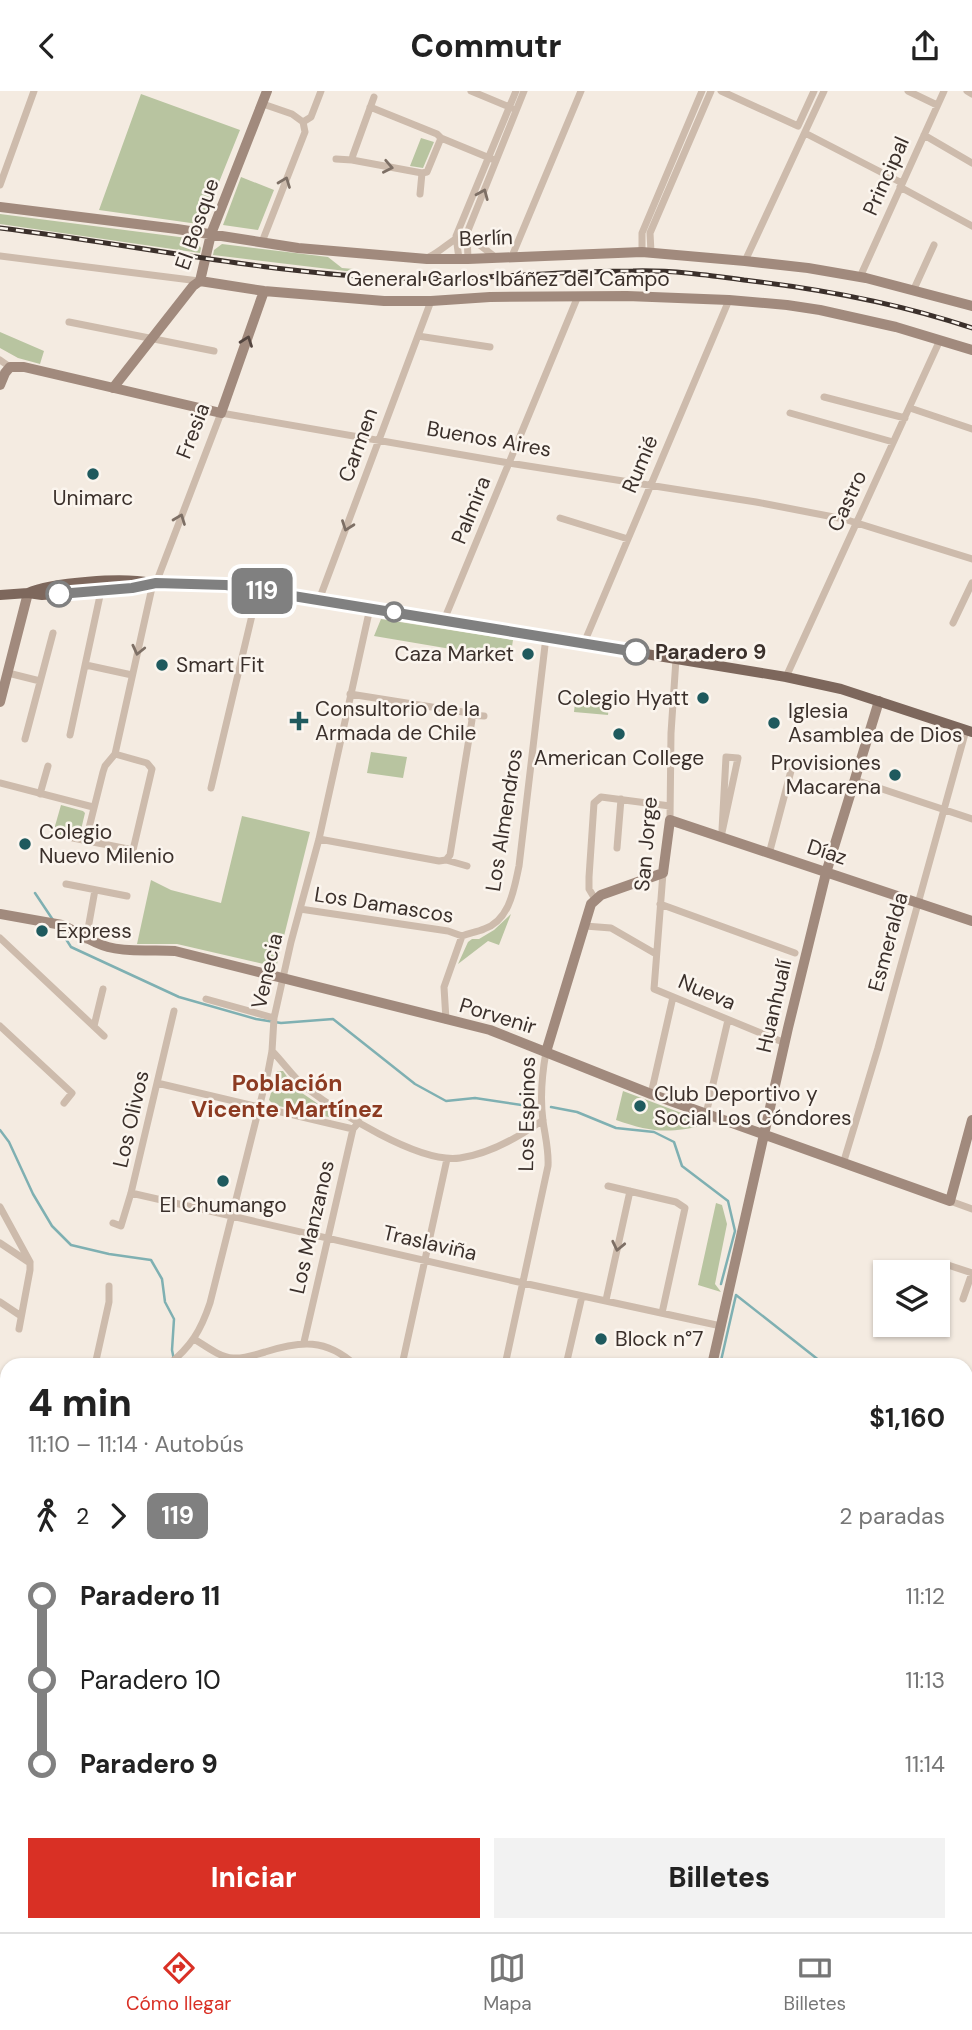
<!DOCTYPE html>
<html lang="es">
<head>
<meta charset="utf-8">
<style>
	:root { --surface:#fff; --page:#f2f2f2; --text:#222; --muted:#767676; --line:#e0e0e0; --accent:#d93025 }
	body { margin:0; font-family:"DM Sans",sans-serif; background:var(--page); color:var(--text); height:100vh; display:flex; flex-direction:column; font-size:26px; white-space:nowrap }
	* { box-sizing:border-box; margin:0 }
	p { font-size:23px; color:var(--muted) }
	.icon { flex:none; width:38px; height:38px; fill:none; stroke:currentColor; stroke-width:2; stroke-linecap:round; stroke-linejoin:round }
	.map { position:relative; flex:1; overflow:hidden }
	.side { position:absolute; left:0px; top:1267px; width:973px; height:574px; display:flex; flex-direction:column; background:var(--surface); border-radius:21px 21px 0 0; box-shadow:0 2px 5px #0004 }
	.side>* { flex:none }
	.badge { padding:0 14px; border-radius:10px; font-size:24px; line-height:46px }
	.controls { position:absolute; left:873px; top:1169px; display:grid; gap:14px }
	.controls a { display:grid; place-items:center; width:77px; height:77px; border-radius:0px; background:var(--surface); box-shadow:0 2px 5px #0004; font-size:35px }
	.map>.badge { position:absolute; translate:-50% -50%; box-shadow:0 0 0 4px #fff }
	.legs { display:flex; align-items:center; gap:10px; height:77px; padding:0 28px; font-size:23px }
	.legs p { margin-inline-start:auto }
	.head { display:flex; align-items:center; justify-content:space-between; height:119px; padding:0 28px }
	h1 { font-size:38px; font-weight:800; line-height:52px }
	.button { display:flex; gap:14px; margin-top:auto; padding:14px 28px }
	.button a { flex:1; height:80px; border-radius:0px; background:var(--accent); color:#fff; font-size:28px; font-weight:800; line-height:80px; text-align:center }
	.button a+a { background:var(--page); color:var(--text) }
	ul { padding:0 28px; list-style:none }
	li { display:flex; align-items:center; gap:24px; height:84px; font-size:26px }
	li i { display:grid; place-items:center; width:10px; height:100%; margin:0 9px; background:currentColor }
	li i::after { content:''; width:18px; height:18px; margin:-9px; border:5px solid; border-radius:50%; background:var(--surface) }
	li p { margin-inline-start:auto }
	li:first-child i { background:linear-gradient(#0000 50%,currentColor 0) }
	li:last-child i { background:linear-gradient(currentColor 50%,#0000 0) }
	header { display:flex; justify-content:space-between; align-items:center; height:91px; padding:0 28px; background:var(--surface); font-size:32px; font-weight:800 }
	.menu { display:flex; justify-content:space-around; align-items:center; height:98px; border-top:2px solid var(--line); background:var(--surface); font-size:19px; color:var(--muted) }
	.menu a { display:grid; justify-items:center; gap:4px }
	.menu .on { color:var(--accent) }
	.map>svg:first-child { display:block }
	.green { fill:#b8c4a0 }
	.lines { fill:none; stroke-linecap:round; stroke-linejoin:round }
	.stream { stroke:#7fb0b2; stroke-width:2.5 }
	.street { stroke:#cdbbac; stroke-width:7 }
	.secondary { stroke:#a18a7d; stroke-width:10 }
	.primary { stroke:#7d675c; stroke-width:10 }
	.rail-casing { stroke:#3b302b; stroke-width:5 }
	.rail { stroke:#fbf5ee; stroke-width:2.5; stroke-dasharray:8; stroke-linecap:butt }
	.oneway { stroke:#7d6f65 }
	.oneway2 { stroke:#544640 }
	.line-1-casing { stroke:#fff; stroke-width:16 }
	.line-1 { stroke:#808080; stroke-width:10 }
	.poi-dot { fill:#1f5a5e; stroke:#fbf5ee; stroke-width:2.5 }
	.stop-1-dot { fill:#fff; stroke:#808080; stroke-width:3.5 }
	.labels { text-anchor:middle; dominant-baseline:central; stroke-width:5; stroke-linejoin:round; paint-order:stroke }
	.street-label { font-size:21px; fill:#3b302b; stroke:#fbf5ee }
	.poi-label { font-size:21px; fill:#3b302b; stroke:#fbf5ee; text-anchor:start }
	.stop-label { font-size:21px; font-weight:bold; fill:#3b302b; stroke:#fbf5ee; text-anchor:start }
	.neighbourhood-label { font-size:23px; font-weight:bold; fill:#8c3b22; stroke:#fbf5ee }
</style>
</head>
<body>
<header><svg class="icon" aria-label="back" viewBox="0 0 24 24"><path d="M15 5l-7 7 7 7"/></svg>Commutr<svg class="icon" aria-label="share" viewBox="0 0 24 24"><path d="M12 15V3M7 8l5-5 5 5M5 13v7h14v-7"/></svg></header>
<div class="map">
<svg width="972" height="1841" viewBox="0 0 972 1841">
	<rect width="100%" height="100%" fill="#f4ebe1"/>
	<!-- green -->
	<path class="green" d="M 141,3 L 240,39 L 205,126 L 198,133 L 99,119 Z
		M 421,47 L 434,51 L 423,77 L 410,75 Z
		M 241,86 L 274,99 L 258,139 L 223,134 Z
		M 0,123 L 195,148 L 201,157 L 200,162 L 0,133 Z
		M 222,153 L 328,166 L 342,177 L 354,178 L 354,181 L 213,164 L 214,159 Z
		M 0,241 L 44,260 L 40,273 L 18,267 L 0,257 Z
		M 381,528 L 513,549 L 510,568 L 374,545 Z
		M 576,601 L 610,603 L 608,624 L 574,621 Z
		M 371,661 L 407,666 L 403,687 L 367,682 Z
		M 61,714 L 83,720 L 85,722 L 79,747 L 71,747 L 53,742 Z
		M 242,725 L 310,741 L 277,873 L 272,875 L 177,853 L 137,853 L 151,789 L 171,799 L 221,812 Z
		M 511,823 L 499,854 L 488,850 L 458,873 L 468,851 L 472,848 L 479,848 L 494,839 Z
		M 277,980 L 283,980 L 296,998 L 342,1029 L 274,1014 L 269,1009 Z
		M 623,1000 L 700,1029 L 704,1034 C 669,1043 650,1041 616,1029 Z
		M 716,1112 L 722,1114 L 727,1133 L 715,1193 L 721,1201 L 698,1194 Z"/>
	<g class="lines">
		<!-- stream -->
		<path class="stream" d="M 35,802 L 53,829
			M 59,837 L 71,856 L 179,906 L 256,928 L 281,932 L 333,928 L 415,993 L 446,1010 L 475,1007 L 535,1016
			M 551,1016 L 577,1021 L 616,1037 L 654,1041 L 674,1051 L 682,1075 L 728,1110 L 735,1140 L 721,1193
			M 0,1039 L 9,1051 L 33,1103 L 52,1135 L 71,1154 L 109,1163 L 151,1169 L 162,1188 L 165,1211 L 174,1228 L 172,1259 L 175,1274
			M 720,1274 L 736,1204 L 825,1274
			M 966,1373 L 972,1376
			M 533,1841 L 535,1834"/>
		<!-- street -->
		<path class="street" d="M 471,0 L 512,17
			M 721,0 L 798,35 L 814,0
			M 908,0 L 937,14
			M 967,0 L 972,3
			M 370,16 L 437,43 L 441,47 L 427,81 L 422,82 L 352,69 L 353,64 L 374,6
			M 303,31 L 311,26 L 321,0
			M 805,42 L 902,92
			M 924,44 L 972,72
			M 441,47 L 492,68
			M 336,68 L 352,69
			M 0,94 L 34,0
			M 900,96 L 972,135
			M 420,103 L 422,82
			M 262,151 L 305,41 L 303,31 L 292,23 L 263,13
			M 642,161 L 642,142 L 702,0
			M 651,161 L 650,142 L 711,0
			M 0,165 L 199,190
			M 512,165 L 581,0
			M 429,166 C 443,159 453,147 467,142 L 476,151 L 495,166
			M 459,168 L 456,145 L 516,0
			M 468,168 L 467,142 L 524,0
			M 745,170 L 824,0
			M 860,186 L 944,0
			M 914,198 L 934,154
			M 69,231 L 214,260
			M 418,245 L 490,256
			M 0,269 L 10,276
			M 824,306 L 905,327
			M 910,317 L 972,338
			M 790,322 L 893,351
			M 560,427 L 628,448
			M 156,492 L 221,322 L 509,372 L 756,411 L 844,428 L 972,468
			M 319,509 L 431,210
			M 444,529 L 578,205
			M 953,532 L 972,492
			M 584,552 L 729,209
			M 86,574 L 132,584
			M 8,582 L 40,590
			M 786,586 L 940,249
			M 470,624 L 484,625
			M 70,644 L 101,500
			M 25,648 L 53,542
			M 115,663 L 153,492
			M 855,689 L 972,728
			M 0,692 L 93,716
			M 211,697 L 258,499
			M 40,703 L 48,675
			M 670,729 L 671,642 L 676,568
			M 721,746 L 738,667 L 726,666 L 722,739
			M 73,747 L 133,759 L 152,678 L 147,672 L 115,663
			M 319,748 L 439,770 L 446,769 L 450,764 L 472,629 L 470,624 L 463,621 L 350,603
			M 86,749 L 103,681 L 105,675 L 115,663
			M 617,757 L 621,708
			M 769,763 L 792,676
			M 446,769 L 467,775
			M 663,782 L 654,898 L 785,952
			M 66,793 L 127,805
			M 595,808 L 589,798 L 589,786 L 594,712 L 601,706 L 670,715
			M 660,813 L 795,862
			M 300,818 L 448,840 L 462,845
			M 585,835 L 611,837 L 656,863
			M 0,847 L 104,945
			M 86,849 L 95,799
			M 206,908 L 274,927
			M 446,929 L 444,896 L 462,845 C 470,842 477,841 484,838 C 510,829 514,798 519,775 L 546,546
			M 0,935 L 72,1002 L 64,1012
			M 94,935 L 103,898
			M 272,960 C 283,971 293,986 305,996 C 338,1021 419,1073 460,1067 C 490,1063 519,1046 543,1029
			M 157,992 L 353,1038
			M 651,1003 L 673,906
			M 706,1023 L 728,929
			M 843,1073 L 878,957 L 966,639
			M 608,1095 L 676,1111 L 685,1117 L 662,1222
			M 131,1102 L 523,1192 L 721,1235
			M 950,1110 L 972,1118
			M 0,1116 L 30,1171
			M 113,1132 L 121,1135 L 131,1102 L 174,920
			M 0,1152 L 30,1172 L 30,1179 L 19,1238
			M 948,1174 L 972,1182 L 963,1208
			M 606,1209 L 630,1100
			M 0,1211 L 21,1225
			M 194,1248 C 206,1255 219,1266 233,1267 C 244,1268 254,1264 265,1261 C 300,1250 326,1247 355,1274
			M 304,1251 L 353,1038 L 359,1031
			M 95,1274 L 109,1211 L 109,1195
			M 168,1274 C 191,1256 201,1239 210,1212 L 268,981 L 272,960 L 274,927 L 291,851 L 319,748 L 370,517
			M 402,1274 L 447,1068
			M 505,1274 L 548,1075 C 549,1059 545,1045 543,1030 C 540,1008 542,983 546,961
			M 566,1274 L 582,1205
			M 0,1315 L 7,1308
			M 0,1325 L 7,1330
			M 966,1400 L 972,1382
			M 0,1457 L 7,1458
			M 0,1515 L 7,1516
			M 966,1541 L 972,1542
			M 0,1632 L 7,1633
			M 966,1647 L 972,1649
			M 0,1672 L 7,1673
			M 966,1717 L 972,1719
			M 839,1834 L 867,1841
			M 103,1841 L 103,1834
			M 187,1841 L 188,1834
			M 274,1841 L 275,1834
			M 360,1841 L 361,1834
			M 447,1841 L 448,1834
			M 520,1841 L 522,1834
			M 646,1841 L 647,1834
			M 716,1841 L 718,1834"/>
		<!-- secondary -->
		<path class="secondary" d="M 0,116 L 177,138 L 298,157 L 427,168 L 468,168 L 642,161 L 745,170 L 808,177 L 866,187 L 972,215
			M 200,190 L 264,200 L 384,210 L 431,210 L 490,206 L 627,205 L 729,209 L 787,214 L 820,219 L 896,236 L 972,259
			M 0,294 L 5,282 L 10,276 L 24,276 L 221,322 L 264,200
			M 113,297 L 193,195 L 200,190 L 211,143 L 267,0
			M 0,611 L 28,502
			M 0,823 L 62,834 C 79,841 89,851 108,856 C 130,862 152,858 175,860 L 490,939 L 651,1003 L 950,1110 L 972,1029
			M 546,961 L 591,813 L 601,804 L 663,782 L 670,729 L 972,830
			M 712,1274 L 788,937 L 826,782 L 879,610
			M 0,1766 L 7,1766
			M 551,1834 L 579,1838"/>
		<!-- primary -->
		<path class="primary" d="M 28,502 C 51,491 125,486 150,492
			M 0,504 L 28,502 L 42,504 L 71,502 L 132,497 L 156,492 L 226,494 L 786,586 L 841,598 L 972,641"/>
		<defs>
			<path id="rail" d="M 0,137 C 130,153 259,181 389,187 C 471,190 552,180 633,180 C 670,179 708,184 744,189 C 822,198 898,212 972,237"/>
		</defs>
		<!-- rail casing -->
		<use href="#rail" class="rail-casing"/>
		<!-- rail -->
		<use href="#rail" class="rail"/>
	</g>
	<!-- one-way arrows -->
	<defs><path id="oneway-chevron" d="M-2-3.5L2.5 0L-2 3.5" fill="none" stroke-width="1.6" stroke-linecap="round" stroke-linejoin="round" transform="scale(1.75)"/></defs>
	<g class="oneway">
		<use href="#oneway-chevron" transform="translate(388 76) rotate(11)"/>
		<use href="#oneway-chevron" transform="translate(285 91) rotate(-69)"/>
		<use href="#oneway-chevron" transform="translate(483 103) rotate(-67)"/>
		<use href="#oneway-chevron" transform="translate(180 428) rotate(-69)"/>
		<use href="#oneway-chevron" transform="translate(347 435) rotate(110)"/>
		<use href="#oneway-chevron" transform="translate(138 559) rotate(103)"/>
		<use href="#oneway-chevron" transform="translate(618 1155) rotate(102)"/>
	</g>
	<use class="oneway2" href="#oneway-chevron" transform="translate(247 250) rotate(-70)"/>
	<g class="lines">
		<defs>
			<path id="line-1" d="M 59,503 L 132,497 L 156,492 L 226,494 L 636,561"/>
		</defs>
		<!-- line-1 casing -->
		<use href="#line-1" class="line-1-casing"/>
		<!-- line-1 -->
		<use href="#line-1" class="line-1"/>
	</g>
	<!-- markers -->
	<g class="poi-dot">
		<circle cx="93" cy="383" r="7"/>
		<circle cx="528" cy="563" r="7"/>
		<circle cx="162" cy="574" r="7"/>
		<circle cx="703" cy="607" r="7"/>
		<path d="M295.5 619.5h7v7h7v7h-7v7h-7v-7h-7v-7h7z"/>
		<circle cx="774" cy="632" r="7"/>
		<circle cx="619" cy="643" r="7"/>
		<circle cx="895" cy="684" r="7"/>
		<circle cx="25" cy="753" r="7"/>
		<circle cx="42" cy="840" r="7"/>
		<circle cx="640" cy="1015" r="7"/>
		<circle cx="223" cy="1090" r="7"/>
		<circle cx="601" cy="1248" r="7"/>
	</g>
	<g class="stop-1-dot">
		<circle cx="59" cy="503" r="12"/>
		<circle cx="394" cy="521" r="9"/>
		<circle cx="636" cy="561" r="12"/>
	</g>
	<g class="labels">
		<!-- street labels -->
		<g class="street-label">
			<text transform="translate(886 85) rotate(-66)">Principal</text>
			<text transform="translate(197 133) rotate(-71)">El Bosque</text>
			<text transform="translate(486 147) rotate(-2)">Berlín</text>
			<text x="508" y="188">General Carlos Ibáñez del Campo</text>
			<text transform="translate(193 340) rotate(-69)">Fresia</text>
			<text transform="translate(489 348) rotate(10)">Buenos Aires</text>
			<text transform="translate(358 354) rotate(-70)">Carmen</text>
			<text transform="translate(640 373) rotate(-67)">Rumié</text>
			<text transform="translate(847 410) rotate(-65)">Castro</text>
			<text transform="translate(471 419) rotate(-68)">Palmira</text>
			<text transform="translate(504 729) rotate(-81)">Los Almendros</text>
			<text transform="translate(646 753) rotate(-85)">San Jorge</text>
			<text transform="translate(827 761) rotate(18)">Díaz</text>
			<text transform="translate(384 814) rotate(9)">Los Damascos</text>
			<text transform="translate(888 851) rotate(-75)">Esmeralda</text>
			<text transform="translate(267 880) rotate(-77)">Venecia</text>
			<text transform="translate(707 901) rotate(23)">Nueva</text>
			<text transform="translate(774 915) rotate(-77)">Huanhualí</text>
			<text transform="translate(498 925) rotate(17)">Porvenir</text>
			<text transform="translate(527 1023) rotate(-89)">Los Espinos</text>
			<text transform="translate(131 1028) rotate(-77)">Los Olivos</text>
			<text transform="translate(312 1136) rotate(-77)">Los Manzanos</text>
			<text transform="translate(430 1152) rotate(13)">Traslaviña</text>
		</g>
		<!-- poi labels -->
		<g class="poi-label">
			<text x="93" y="407" text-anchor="middle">Unimarc</text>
			<text x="514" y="563" text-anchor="end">Caza Market</text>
			<text x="176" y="574">Smart Fit</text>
			<text x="689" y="607" text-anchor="end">Colegio Hyatt</text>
			<text x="315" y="618">Consultorio de la<tspan x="315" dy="24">Armada de Chile</tspan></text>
			<text x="788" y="620">Iglesia<tspan x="788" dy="24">Asamblea de Dios</tspan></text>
			<text x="619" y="667" text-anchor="middle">American College</text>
			<text x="881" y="672" text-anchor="end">Provisiones<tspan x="881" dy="24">Macarena</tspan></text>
			<text x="39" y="741">Colegio<tspan x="39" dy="24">Nuevo Milenio</tspan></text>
			<text x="56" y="840">Express</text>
			<text x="654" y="1003">Club Deportivo y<tspan x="654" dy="24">Social Los Cóndores</tspan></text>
			<text x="223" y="1114" text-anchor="middle">El Chumango</text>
			<text x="615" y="1248">Block n°7</text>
		</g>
		<!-- stop labels -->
		<g class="stop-label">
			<text x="655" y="561">Paradero 9</text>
		</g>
		<!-- neighbourhood labels -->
		<g class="neighbourhood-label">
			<text x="287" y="992">Población<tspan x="287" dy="26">Vicente Martínez</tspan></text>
		</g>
	</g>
</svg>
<div class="controls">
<a><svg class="icon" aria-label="layers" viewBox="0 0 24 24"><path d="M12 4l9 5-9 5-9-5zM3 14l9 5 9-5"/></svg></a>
</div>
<b class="badge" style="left:262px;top:500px;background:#808080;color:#fff">119</b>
<section class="side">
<div class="head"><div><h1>4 min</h1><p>11:10 – 11:14 · Autobús</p></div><b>$1,160</b></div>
<div class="legs"><svg class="icon" aria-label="walk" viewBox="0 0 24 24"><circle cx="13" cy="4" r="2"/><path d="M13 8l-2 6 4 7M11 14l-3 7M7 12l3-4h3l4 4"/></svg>2<svg class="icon" aria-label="forward" viewBox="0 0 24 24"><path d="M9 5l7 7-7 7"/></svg><b class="badge" style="background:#808080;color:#fff">119</b><p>2 paradas</p></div>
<ul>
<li><i style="color:#808080"></i><b>Paradero 11</b><p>11:12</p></li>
<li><i style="color:#808080"></i><span>Paradero 10</span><p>11:13</p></li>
<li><i style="color:#808080"></i><b>Paradero 9</b><p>11:14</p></li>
</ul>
<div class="button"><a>Iniciar</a><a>Billetes</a></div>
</section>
</div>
<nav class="menu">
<a class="on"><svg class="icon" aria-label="directions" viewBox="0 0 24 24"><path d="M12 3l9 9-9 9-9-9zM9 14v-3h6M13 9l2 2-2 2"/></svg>Cómo llegar</a>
<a><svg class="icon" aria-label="map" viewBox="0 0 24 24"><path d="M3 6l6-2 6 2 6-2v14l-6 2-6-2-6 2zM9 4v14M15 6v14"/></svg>Mapa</a>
<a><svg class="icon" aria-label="tickets" viewBox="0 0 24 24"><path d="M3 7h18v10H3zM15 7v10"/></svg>Billetes</a>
</nav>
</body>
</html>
